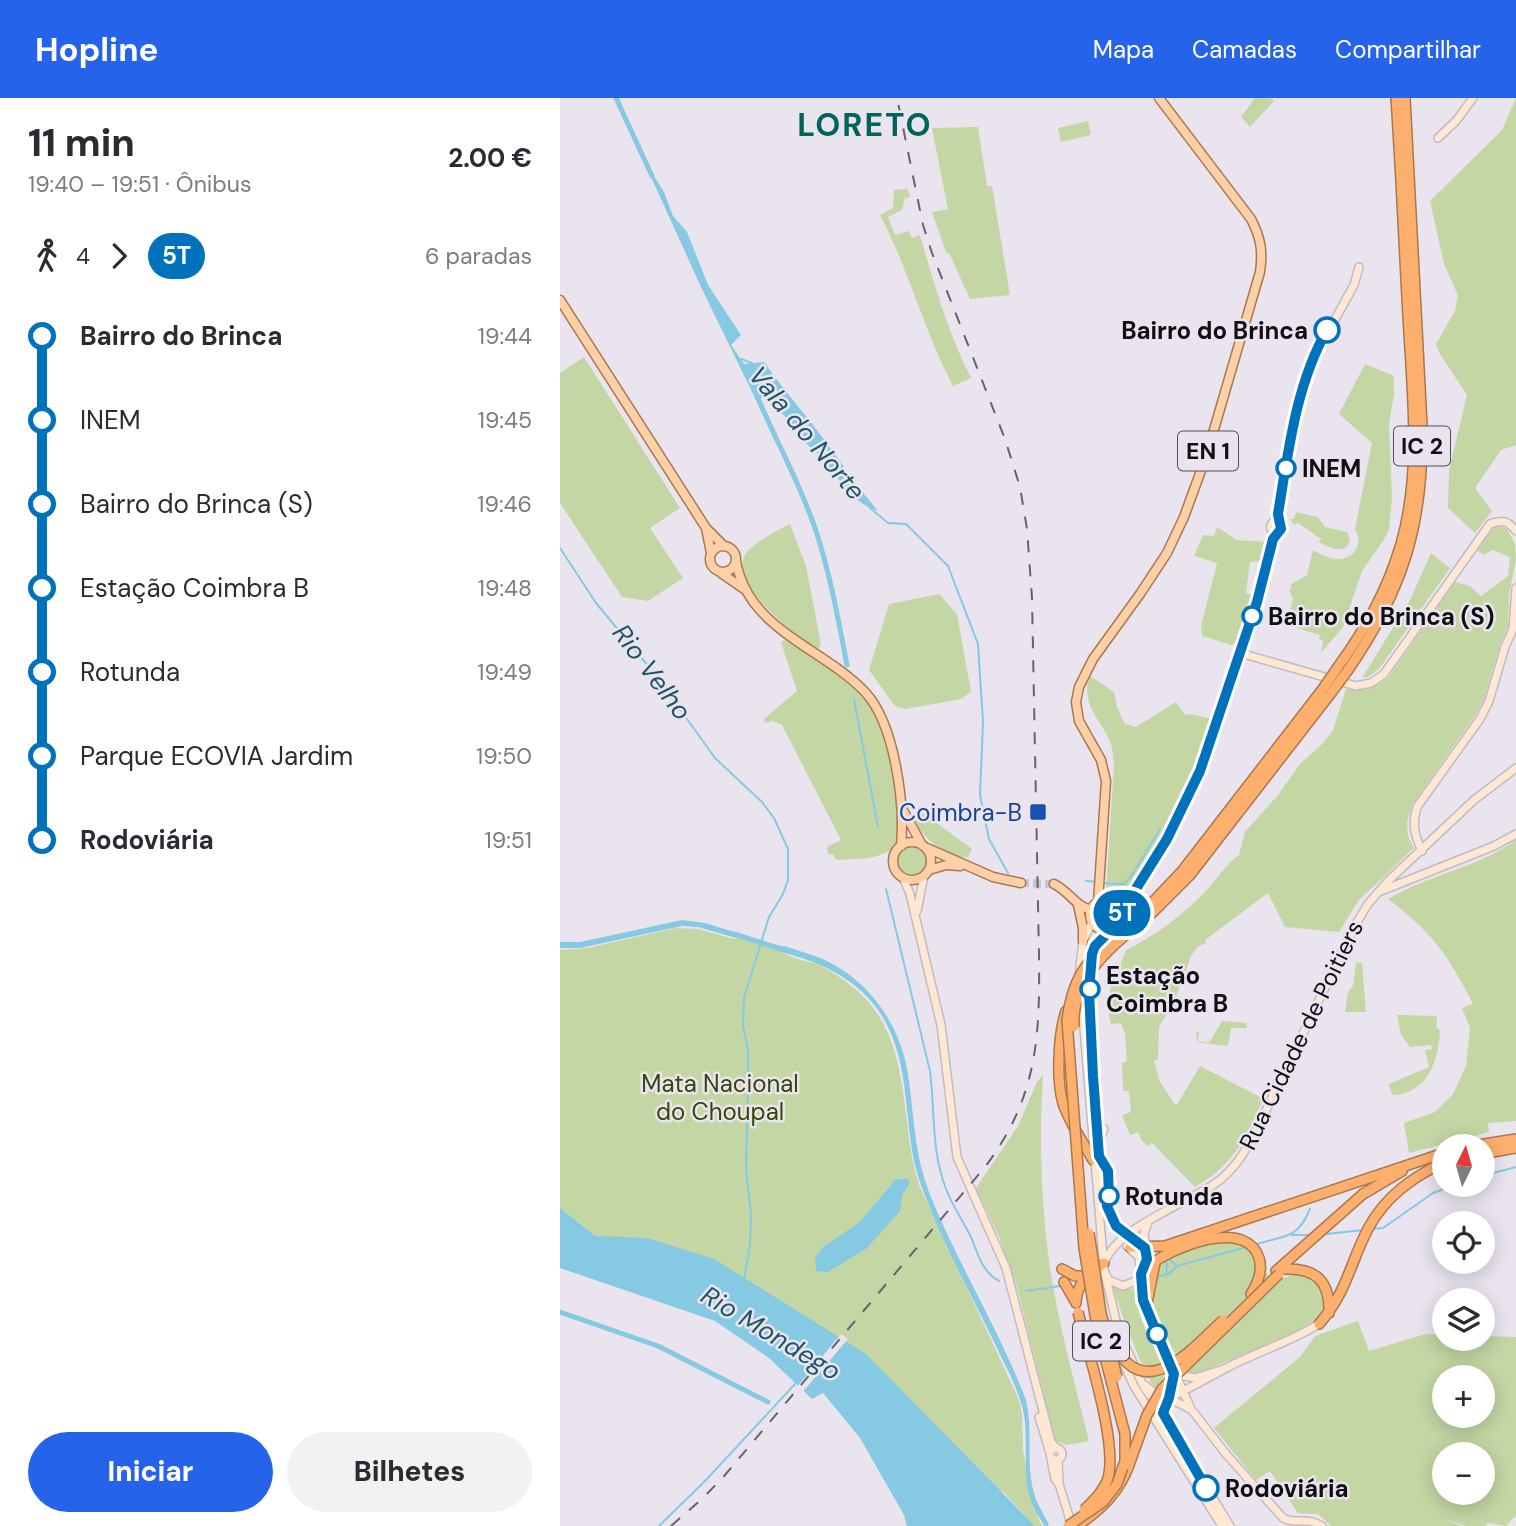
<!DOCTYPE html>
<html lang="pt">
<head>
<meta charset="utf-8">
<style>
	:root { --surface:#fff; --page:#f2f2f3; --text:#2b2b33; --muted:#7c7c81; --accent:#2563eb }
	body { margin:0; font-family:"DM Sans",sans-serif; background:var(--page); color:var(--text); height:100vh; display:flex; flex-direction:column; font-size:26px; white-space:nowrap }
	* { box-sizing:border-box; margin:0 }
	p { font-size:23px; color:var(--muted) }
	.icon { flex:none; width:38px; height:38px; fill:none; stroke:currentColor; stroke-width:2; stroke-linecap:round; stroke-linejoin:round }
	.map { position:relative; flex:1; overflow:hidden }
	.side { display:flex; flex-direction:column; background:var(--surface); width:560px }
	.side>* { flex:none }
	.badge { padding:0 14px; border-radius:23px; font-size:24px; line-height:46px }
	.needle { width:46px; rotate:5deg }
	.tools { position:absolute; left:872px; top:1036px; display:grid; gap:14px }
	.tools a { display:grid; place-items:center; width:63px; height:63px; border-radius:50%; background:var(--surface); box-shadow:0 4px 18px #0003; font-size:35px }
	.map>.badge { position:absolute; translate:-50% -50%; box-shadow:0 0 0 4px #fff }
	.legs { display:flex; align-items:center; gap:10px; height:77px; padding:0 28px; font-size:23px }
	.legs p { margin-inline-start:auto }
	.overview { display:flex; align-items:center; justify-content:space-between; height:119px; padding:0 28px }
	h1 { font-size:38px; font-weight:800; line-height:52px }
	.action { display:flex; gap:14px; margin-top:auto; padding:14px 28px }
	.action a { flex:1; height:80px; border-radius:42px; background:var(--accent); color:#fff; font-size:28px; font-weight:800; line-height:80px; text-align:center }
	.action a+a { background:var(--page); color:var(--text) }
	ul { padding:0 28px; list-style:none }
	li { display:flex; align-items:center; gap:24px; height:84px; font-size:26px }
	li i { display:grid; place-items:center; width:10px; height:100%; margin:0 9px; background:currentColor }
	li i::after { content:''; width:18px; height:18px; margin:-9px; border:5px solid; border-radius:50%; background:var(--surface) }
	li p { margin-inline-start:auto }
	li:first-child i { background:linear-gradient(#0000 50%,currentColor 0) }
	li:last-child i { background:linear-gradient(currentColor 50%,#0000 0) }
	header { display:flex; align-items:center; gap:42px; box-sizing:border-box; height:98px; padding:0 35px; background:var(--accent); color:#fff }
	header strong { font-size:33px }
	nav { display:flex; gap:38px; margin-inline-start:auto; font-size:24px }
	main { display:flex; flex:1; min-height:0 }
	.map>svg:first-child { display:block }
	.green { fill:#c3d6a4; fill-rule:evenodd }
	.water { fill:#85c9e2 }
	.pier { fill:#eae4ef }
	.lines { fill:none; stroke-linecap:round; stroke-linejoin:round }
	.stream { stroke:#85c9e2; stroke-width:2 }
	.canal { stroke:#85c9e2; stroke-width:5 }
	.primary-tunnel { stroke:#c9c4ce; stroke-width:8; stroke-dasharray:8 4; stroke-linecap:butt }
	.secondary-casing { stroke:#c0bbc5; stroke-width:10 }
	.primary-casing { stroke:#aa784e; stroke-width:11 }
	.highway-casing { stroke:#aa784e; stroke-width:12 }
	.secondary { stroke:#fee7d3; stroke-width:7 }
	.primary { stroke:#fed0a7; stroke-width:8 }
	.highway { stroke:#fdb06d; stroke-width:9 }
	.rail { stroke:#66636a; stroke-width:2; stroke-dasharray:12 12; stroke-linecap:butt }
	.highway-bridge-casing { stroke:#aa784e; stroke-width:12; stroke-linecap:butt }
	.highway-bridge { stroke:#fdb06d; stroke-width:9 }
	.line-1-casing { stroke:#fff; stroke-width:16 }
	.line-1 { stroke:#0072bc; stroke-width:10 }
	.stop-1-dot { fill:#fff; stroke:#0072bc; stroke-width:3.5 }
	.transit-dot { fill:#1a4fb4; stroke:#eae4ef; stroke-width:2.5 }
	.labels { text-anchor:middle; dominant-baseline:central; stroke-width:5; stroke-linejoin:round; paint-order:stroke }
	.shield { fill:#eae4ef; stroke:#524f55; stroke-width:2 }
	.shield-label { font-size:23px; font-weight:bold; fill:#110f13 }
	.stop-label { font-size:24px; font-weight:bold; fill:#110f13; stroke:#eae4ef; text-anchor:start }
	.transit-label { font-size:24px; fill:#164399; stroke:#eae4ef; text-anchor:end }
	.street-label { font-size:24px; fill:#110f13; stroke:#eae4ef }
	.park-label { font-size:24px; fill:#354609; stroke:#eae4ef }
	.water-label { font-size:26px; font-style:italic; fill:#1e5567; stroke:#eae4ef }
	.district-label { font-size:32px; font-weight:bold; letter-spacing:2px; fill:#01645a; stroke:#eae4ef }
</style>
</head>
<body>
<header>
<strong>Hopline</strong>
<nav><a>Mapa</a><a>Camadas</a><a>Compartilhar</a></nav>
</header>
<main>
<section class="side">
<div class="overview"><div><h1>11 min</h1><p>19:40 – 19:51 · Ônibus</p></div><b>2.00 €</b></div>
<div class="legs"><svg class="icon" aria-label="walk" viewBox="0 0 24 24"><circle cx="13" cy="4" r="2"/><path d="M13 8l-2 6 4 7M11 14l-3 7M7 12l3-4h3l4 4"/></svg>4<svg class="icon" aria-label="forward" viewBox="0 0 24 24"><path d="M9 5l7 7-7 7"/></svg><b class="badge" style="background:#0072bc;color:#fff">5T</b><p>6 paradas</p></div>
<ul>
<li><i style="color:#0072bc"></i><b>Bairro do Brinca</b><p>19:44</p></li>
<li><i style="color:#0072bc"></i><span>INEM</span><p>19:45</p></li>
<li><i style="color:#0072bc"></i><span>Bairro do Brinca (S)</span><p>19:46</p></li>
<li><i style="color:#0072bc"></i><span>Estação Coimbra B</span><p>19:48</p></li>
<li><i style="color:#0072bc"></i><span>Rotunda</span><p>19:49</p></li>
<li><i style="color:#0072bc"></i><span>Parque ECOVIA Jardim</span><p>19:50</p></li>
<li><i style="color:#0072bc"></i><b>Rodoviária</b><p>19:51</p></li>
</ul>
<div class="action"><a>Iniciar</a><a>Bilhetes</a></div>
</section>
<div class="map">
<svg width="956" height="1428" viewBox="0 0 956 1428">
	<rect width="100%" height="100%" fill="#eae4ef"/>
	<!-- green -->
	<path class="green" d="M 695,0 L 710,0 L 714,3 L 690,29 L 681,19 Z
		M 956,0 L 956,347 L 941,352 L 915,390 L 932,413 L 915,435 L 888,410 L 889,372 L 907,297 L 880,256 L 876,246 L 895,213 L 898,198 L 884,166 L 870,103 L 942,32 Z
		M 528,23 L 531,37 L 501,44 L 498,30 Z
		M 418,29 L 427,88 L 432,88 L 450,197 L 410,201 L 390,157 L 386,154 L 372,114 L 388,111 L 372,30 Z
		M 348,91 L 350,99 L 345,100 L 342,112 L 328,119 L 335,137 L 349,133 L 352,140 L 360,137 C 374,186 388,235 411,280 L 393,288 C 364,233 349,172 320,117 L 333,110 L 334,92 Z
		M 24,259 L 120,410 L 90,430 L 123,480 L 88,503 L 62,499 L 0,405 L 0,275 Z
		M 805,266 L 834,278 L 834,296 L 829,326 L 832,400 L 829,431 L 825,440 L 802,473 L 783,529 L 761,555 L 763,543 L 759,541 L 760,537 L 726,527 L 733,501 L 729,492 L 732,489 L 730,487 L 747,477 L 753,452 C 761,456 770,462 780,461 C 796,460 803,444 795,431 L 812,345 L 779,316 Z
		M 736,414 L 758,419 L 765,429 L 787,434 L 790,441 L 787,449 C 778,454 768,449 759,444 L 761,441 L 738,425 L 734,427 L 730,421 L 734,421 Z
		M 230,426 L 246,468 L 261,546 L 258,551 C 236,539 169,486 185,457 C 192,445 218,432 230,426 Z
		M 940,428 L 947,431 L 955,446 L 956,461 L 949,497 L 948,529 L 940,547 L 924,601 L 915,618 L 852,707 L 847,724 L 848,738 L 854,750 L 799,802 L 779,834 L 725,829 L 708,795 L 645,842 L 646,845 L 637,849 L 631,858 L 614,904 L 599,929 L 598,962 L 594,962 L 600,984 L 616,1008 L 640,968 L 704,1001 C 684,1041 676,1065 635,1089 L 592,1045 L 589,1048 L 582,1043 L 578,1034 L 570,1037 L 562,1017 L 571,1014 L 569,993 L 563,993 L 562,965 L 567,963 L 565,936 L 561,925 L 551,926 L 549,918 L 551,884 L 554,884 L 566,852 C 595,838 623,817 646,793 C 657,781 665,767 679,757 L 685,734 L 718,697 L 740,666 L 762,646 L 773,632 L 786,591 C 803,595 814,589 828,580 L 895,484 L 910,488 L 921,498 L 948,478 L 950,459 L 933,452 L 923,457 L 917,452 L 934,430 Z
		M 657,429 L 677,442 L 705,444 L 701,463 L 690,464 L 686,495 L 692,497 L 680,538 L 675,546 L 671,547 L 642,538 L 641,528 L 657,465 L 634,458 L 643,437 L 654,438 Z
		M 871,455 L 890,470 L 819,571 L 808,579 L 802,580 L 850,502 Z
		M 379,496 L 397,516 L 411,594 L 401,601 L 346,611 L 335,608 L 309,572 L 329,506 Z
		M 225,542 C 249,558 275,572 296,591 C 333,625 338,695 338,743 C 326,763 299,760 279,762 L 275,761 L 273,756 L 268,756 L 267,749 L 281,742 L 222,627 L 213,623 L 205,625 L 204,621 L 237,593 L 221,544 Z
		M 532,579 L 554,594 L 557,609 L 565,626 L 576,629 L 616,604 L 625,617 L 631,616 L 652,621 C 633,683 606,747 563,796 L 550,797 L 546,793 L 554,667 C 553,657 553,647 548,639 C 536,615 524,610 528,580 Z
		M 360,715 L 363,715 L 412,751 L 408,759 C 390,762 358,738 355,720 Z
		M 956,742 L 956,1023 L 928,1025 L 929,1034 L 849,1055 L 844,1025 L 875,1014 L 893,996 L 906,968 L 910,930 L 902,910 L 913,906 C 889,858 871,833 828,801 C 868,777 919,769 956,742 Z
		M338 762a15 15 0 1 1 30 0a15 15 0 1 1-30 0Z
		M535 817a11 11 0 1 1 22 0a11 11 0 1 1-22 0Z
		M 116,830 L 138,831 L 174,841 L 180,839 L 219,851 C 229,861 246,862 259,867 C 272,873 284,882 295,891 C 354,940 338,1021 359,1087 L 459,1302 L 462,1317 L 463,1351 L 473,1409 L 482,1428 L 475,1428 L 444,1395 L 34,1138 L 0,1110 L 0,852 L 27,850 Z
		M 796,864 L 802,865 L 806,914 L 785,914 L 788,894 L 793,888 Z
		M 837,917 L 877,918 L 876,929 L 880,933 C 878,963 868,996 832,997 L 829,986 L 869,969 L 865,952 L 872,951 L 871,947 L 850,949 L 841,937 Z
		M 662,923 L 686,925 L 687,930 L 671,930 L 668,948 L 641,945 L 637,943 L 636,934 L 639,934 L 638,943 L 649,945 Z
		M 483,977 C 479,1041 481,1107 490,1170 C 499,1228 515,1286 529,1343 L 507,1347 L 495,1343 L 457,1189 L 439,1139 L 416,1090 L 458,1028 L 477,984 Z
		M 668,1143 L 686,1148 L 696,1164 L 716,1185 C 743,1164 778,1185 762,1213 C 757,1221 749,1226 741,1232 L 639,1275 L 627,1275 C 617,1261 593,1217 592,1200 C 592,1188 596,1178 599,1167 C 621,1154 642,1147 668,1143 Z
		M 554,1190 L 563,1192 L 575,1190 C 575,1229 610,1263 607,1294 C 601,1293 597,1292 593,1287 C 585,1277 556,1204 554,1190 Z
		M 798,1223 L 809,1253 L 865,1236 L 884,1237 L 884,1241 L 922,1241 L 922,1238 L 956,1239 L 956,1417 L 946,1428 L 928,1425 L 925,1428 L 906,1428 L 881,1420 L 902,1428 L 771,1428 L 758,1416 L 738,1415 L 710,1373 L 696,1382 L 654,1330 L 741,1258 L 755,1238 ZM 884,1279 L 922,1279 L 922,1318 L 884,1318 ZM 922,1356 L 922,1395 L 884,1395 L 884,1356 Z"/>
	<!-- water -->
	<path class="water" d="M 94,78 L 104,94 L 113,118 L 127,134 L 148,187 L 181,237 L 171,247 L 184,266 L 204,264 C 224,293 248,319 268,347 C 285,370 300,392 318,413 C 297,406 283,390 272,371 L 269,371 L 267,364 L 239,339 L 240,335 L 208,300 L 205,298 L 196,302 L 141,189 L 91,79 Z
		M 122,822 L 145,825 L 181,836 L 176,840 L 138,829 L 122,828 L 20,850 L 0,850 L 0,844 L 20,844 Z
		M 224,848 C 239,853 255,857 269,864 C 315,888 343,933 349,983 C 354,1021 355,1058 369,1094 C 397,1165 439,1231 466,1302 C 475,1340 461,1381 483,1415 L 478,1418 C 456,1380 473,1343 461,1305 C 455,1284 444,1265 435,1246 C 410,1194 381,1142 361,1087 C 341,1032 354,970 322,918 C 299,881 262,865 222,854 L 221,849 Z
		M 336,1081 L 349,1081 L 349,1086 L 342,1097 L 340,1113 L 307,1150 L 268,1174 L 256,1173 L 255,1160 L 263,1149 L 300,1124 Z
		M 0,1110 L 35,1138 L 87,1140 L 154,1161 L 306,1256 L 475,1428 L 347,1428 L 344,1417 L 300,1340 L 263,1295 L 252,1301 L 209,1260 L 155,1223 L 0,1170 Z"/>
	<!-- pier -->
	<path class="pier" d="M 281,1236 L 288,1241 L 241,1296 L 236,1290 Z"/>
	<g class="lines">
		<!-- stream -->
		<path class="stream" d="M 181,261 L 192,265
			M 310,410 L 328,425 L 346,426 L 388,468 L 418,546 L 423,624 L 420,697 L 429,741 L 448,775
			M 0,450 L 36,505 L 94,575 L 155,660 L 202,704 L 214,720 L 228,751 L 228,782 L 223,796 L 209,819 L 184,900 L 183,927 L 188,953 L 188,980 L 186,1071 L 191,1117 L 190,1146 L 184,1183
			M 294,601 L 318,729
			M 526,783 L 538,784
			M 543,785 L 564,786 L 572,777 L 600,731
			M 326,791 L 370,973 C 375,1012 371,1052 386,1091 C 392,1107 403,1123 411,1139 C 418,1156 422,1174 439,1183
			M 922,1078 L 956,1069
			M 811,1131 L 823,1130 L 873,1095 L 895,1087
			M 767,1136 L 803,1132
			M 732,1137 L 749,1137
			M 694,1147 C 723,1137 737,1143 750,1111
			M 617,1168 L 687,1149
			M 606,1177 L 607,1165
			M 600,1178 L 609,1176 L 617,1168 L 609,1161
			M 466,1193 L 500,1188
			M 99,1428 L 145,1383 L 236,1285"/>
		<!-- canal -->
		<path class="canal" d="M 56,0 L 92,78
			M 196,296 C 215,341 239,383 255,430 C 270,475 278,520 287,567
			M 174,836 L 225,852
			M 0,1214 L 98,1248 L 208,1304
			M 478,1412 L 486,1426"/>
		<!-- primary-tunnel -->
		<path class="primary-tunnel" d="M 461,785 L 494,786"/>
		<defs>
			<path id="secondary" d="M 878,40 L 896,23 L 913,0
				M710.5 429a5.5 5.5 0 1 1 11 0a5.5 5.5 0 1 1-11 0Z
				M 714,424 L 718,416 L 741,295 L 751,265 L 794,187 L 799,169
				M 680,555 L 796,588 L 811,585 L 824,576 L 930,426 C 943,421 948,423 956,433
				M 862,753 C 854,736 852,727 857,709 L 920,621 L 929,603 L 945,549 L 953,531 L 956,490
				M 343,779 L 350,796 L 381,927 L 397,1059 L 446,1170 L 491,1344 L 496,1350
				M 821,793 L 934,748 L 956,736
				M 555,806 L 568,802
				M 357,813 L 364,778
				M 560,818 L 607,741 L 641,672 L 692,519 L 717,435
				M 532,859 L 535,848 L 551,831
				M 530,874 L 530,926 L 543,1092 C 552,1126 557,1129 584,1149
				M 519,877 L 523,843 L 532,824
				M 521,895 L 544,1171 L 560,1240 C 560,1258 567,1273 574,1288 L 662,1428
				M 538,1045 L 544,1031
				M 567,1148 L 579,1159 L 582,1194 L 586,1210 L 631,1311 L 666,1356 L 723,1420 C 735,1427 746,1418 762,1428
				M 544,1165 C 556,1131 624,1106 653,1087 C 676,1072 687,1050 699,1027 L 794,829 L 808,806 L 827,784 L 914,702 L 956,670
				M 546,1177 L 549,1182 L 563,1188 L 578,1182 L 587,1161 L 584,1135 L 588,1124
				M 560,1240 C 573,1256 581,1298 599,1304 C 622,1295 644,1282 666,1270 C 697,1254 730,1244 759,1226
				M 615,1276 L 635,1280 L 661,1272
				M 614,1280 C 611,1292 602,1310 604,1320 L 670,1428
				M 586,1288 L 600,1300 L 609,1300 L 630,1311
				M 479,1319 L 490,1355
				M490 1356a6 6 0 1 1 12 0a6 6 0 1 1-12 0Z
				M 491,1361 L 495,1381 L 499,1386 L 512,1428
				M 498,1362 L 499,1385"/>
			<path id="primary" d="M 0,202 L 146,430 L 164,448
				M 146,430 L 151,455
				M150 461a13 13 0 1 1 26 0a13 13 0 1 1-26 0Z
				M 176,463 C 188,532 262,549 305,594 C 335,626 345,706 341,748
				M 161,475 L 184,491
				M 343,712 L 362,747
				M333 763a19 19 0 1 1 38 0a19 19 0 1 1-38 0Z
				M 367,750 L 433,779 L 461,785
				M 369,772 L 386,767 L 400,768
				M 494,786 C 509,793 515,808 531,812
				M530 817a15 15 0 1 1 30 0a15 15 0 1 1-30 0Z
				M 538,804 L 546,683 L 541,662 L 519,623 L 516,604 L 519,589 L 533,561 L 580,496 L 607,455 L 624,419 L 646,359 L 700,174 C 703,154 701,140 691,121 L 599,0
				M 518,807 L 523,830 L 523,843"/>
			<path id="highway" d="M 778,569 C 806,530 827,493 841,446 C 862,373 852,293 848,218 C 844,146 841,73 836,0
				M 788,572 C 843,492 864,426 862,327 L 845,0
				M 593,814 L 630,777 L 771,595
				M 553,839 L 588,809 L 623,772 L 762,592
				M 506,913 C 498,937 495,990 506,1013 C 513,1030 524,1046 533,1062
				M 912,1048 L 956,1041
				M 922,1056 L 956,1050
				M 570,1149 L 605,1148 L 884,1055
				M 502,1171 L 515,1178 L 526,1178
				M 725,1171 C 757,1170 770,1184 769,1215
				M 716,1173 L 803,1096 L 842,1073
				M 581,1176 C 588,1170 594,1163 602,1159 C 626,1145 687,1123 699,1160 C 703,1173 698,1185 691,1196
				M 504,1184 L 515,1203
				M 516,1205 C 517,1184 528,1177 544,1165
				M 586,1210 L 595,1165
				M 759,1226 C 788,1193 790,1164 809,1129 C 826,1098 852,1080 882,1065
				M 517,1428 C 541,1411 559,1395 569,1367"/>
		</defs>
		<!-- secondary casing -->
		<use href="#secondary" class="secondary-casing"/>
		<!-- primary casing -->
		<use href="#primary" class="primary-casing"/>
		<!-- highway casing -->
		<use href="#highway" class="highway-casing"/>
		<!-- secondary -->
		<use href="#secondary" class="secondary"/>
		<!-- primary -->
		<use href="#primary" class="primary"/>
		<!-- highway -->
		<use href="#highway" class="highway"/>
		<!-- rail -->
		<path class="rail" d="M 111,1428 L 143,1400 L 165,1377 L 425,1069 C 477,1000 480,941 479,858 L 472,500 L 467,431 L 460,389 L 445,341 L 372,155 L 363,127 L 337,0"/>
		<defs>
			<path id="highway-bridge" d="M 762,592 L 778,569
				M 771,595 L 788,572
				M 514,929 C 511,875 557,845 593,814
				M 529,1135 L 541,1215 L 557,1279
				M 518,1214 C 527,1252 560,1350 547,1383 C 542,1395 533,1403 524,1412
				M 551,1239 C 581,1311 630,1253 663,1222
				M 569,1367 L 587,1317 L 602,1291 L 719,1176
				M 508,1428 L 543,1404 L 557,1386 L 565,1363 L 565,1336 L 537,1229 L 524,1150 L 507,922 C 512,883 524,865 553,839"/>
		</defs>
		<!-- highway-bridge casing -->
		<use href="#highway-bridge" class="highway-bridge-casing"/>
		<!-- highway-bridge -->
		<use href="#highway-bridge" class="highway-bridge"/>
	</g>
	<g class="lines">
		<defs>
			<path id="line-1" d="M 646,1390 L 603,1315 L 609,1300 L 614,1276 L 583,1202 L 581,1176 L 587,1161 L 585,1150 L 556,1128 L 547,1108 L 549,1098 L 548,1073 L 539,1058 L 533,978 L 529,893 L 532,856 L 535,848 L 557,826 L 569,802 L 607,741 L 640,673 L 697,504 L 713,441 L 721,431 L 718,416 C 728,355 736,286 767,232"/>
		</defs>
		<!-- line-1 casing -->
		<use href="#line-1" class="line-1-casing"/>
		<!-- line-1 -->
		<use href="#line-1" class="line-1"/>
	</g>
	<!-- markers -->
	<g class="stop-1-dot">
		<circle cx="767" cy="232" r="12"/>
		<circle cx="726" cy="370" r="9"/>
		<circle cx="692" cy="518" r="9"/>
		<circle cx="530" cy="891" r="9"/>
		<circle cx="549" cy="1098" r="9"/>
		<circle cx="597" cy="1236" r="9"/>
		<circle cx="646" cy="1390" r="12"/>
	</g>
	<rect class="transit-dot" x="469" y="705" width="18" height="18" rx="3.5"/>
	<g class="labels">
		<!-- shield labels -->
		<g class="shield">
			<rect x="834" y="328.5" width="56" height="39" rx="5"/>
			<rect x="618" y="333.5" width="60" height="39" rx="5"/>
			<rect x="513" y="1223.5" width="56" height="39" rx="5"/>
		</g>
		<g class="shield-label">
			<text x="862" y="348">IC 2</text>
			<text x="648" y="353">EN 1</text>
			<text x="541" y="1243">IC 2</text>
		</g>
		<!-- stop labels -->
		<g class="stop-label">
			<text x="748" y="232" text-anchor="end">Bairro do Brinca</text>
			<text x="742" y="370">INEM</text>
			<text x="708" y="518">Bairro do Brinca (S)</text>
			<text x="546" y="877">Estação<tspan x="546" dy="28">Coimbra B</tspan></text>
			<text x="565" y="1098">Rotunda</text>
			<text x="665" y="1390">Rodoviária</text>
		</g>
		<!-- transit labels -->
		<g class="transit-label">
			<text x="462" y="714">Coimbra-B</text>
		</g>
		<!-- street labels -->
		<g class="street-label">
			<text transform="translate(741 937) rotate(-64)">Rua Cidade de Poitiers</text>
		</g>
		<!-- park labels -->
		<g class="park-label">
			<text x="160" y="985">Mata Nacional<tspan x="160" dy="28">do Choupal</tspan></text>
		</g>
		<!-- water labels -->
		<g class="water-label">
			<text transform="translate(247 335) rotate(50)">Vala do Norte</text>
			<text transform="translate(92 574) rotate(53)">Rio Velho</text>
			<text transform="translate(211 1235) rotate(31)">Rio Mondego</text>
		</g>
		<!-- district labels -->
		<g class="district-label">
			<text x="305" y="27">LORETO</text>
		</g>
	</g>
</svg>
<div class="tools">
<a><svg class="needle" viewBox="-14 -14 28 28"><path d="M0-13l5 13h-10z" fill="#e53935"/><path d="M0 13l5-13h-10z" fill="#7c7c81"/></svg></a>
<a><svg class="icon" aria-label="locate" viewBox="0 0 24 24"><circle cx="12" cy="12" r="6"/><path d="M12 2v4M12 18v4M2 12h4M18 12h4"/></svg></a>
<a><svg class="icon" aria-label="layers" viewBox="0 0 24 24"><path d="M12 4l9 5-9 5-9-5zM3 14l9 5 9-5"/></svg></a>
<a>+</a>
<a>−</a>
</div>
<b class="badge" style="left:562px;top:815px;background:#0072bc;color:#fff">5T</b>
</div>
</main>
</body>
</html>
